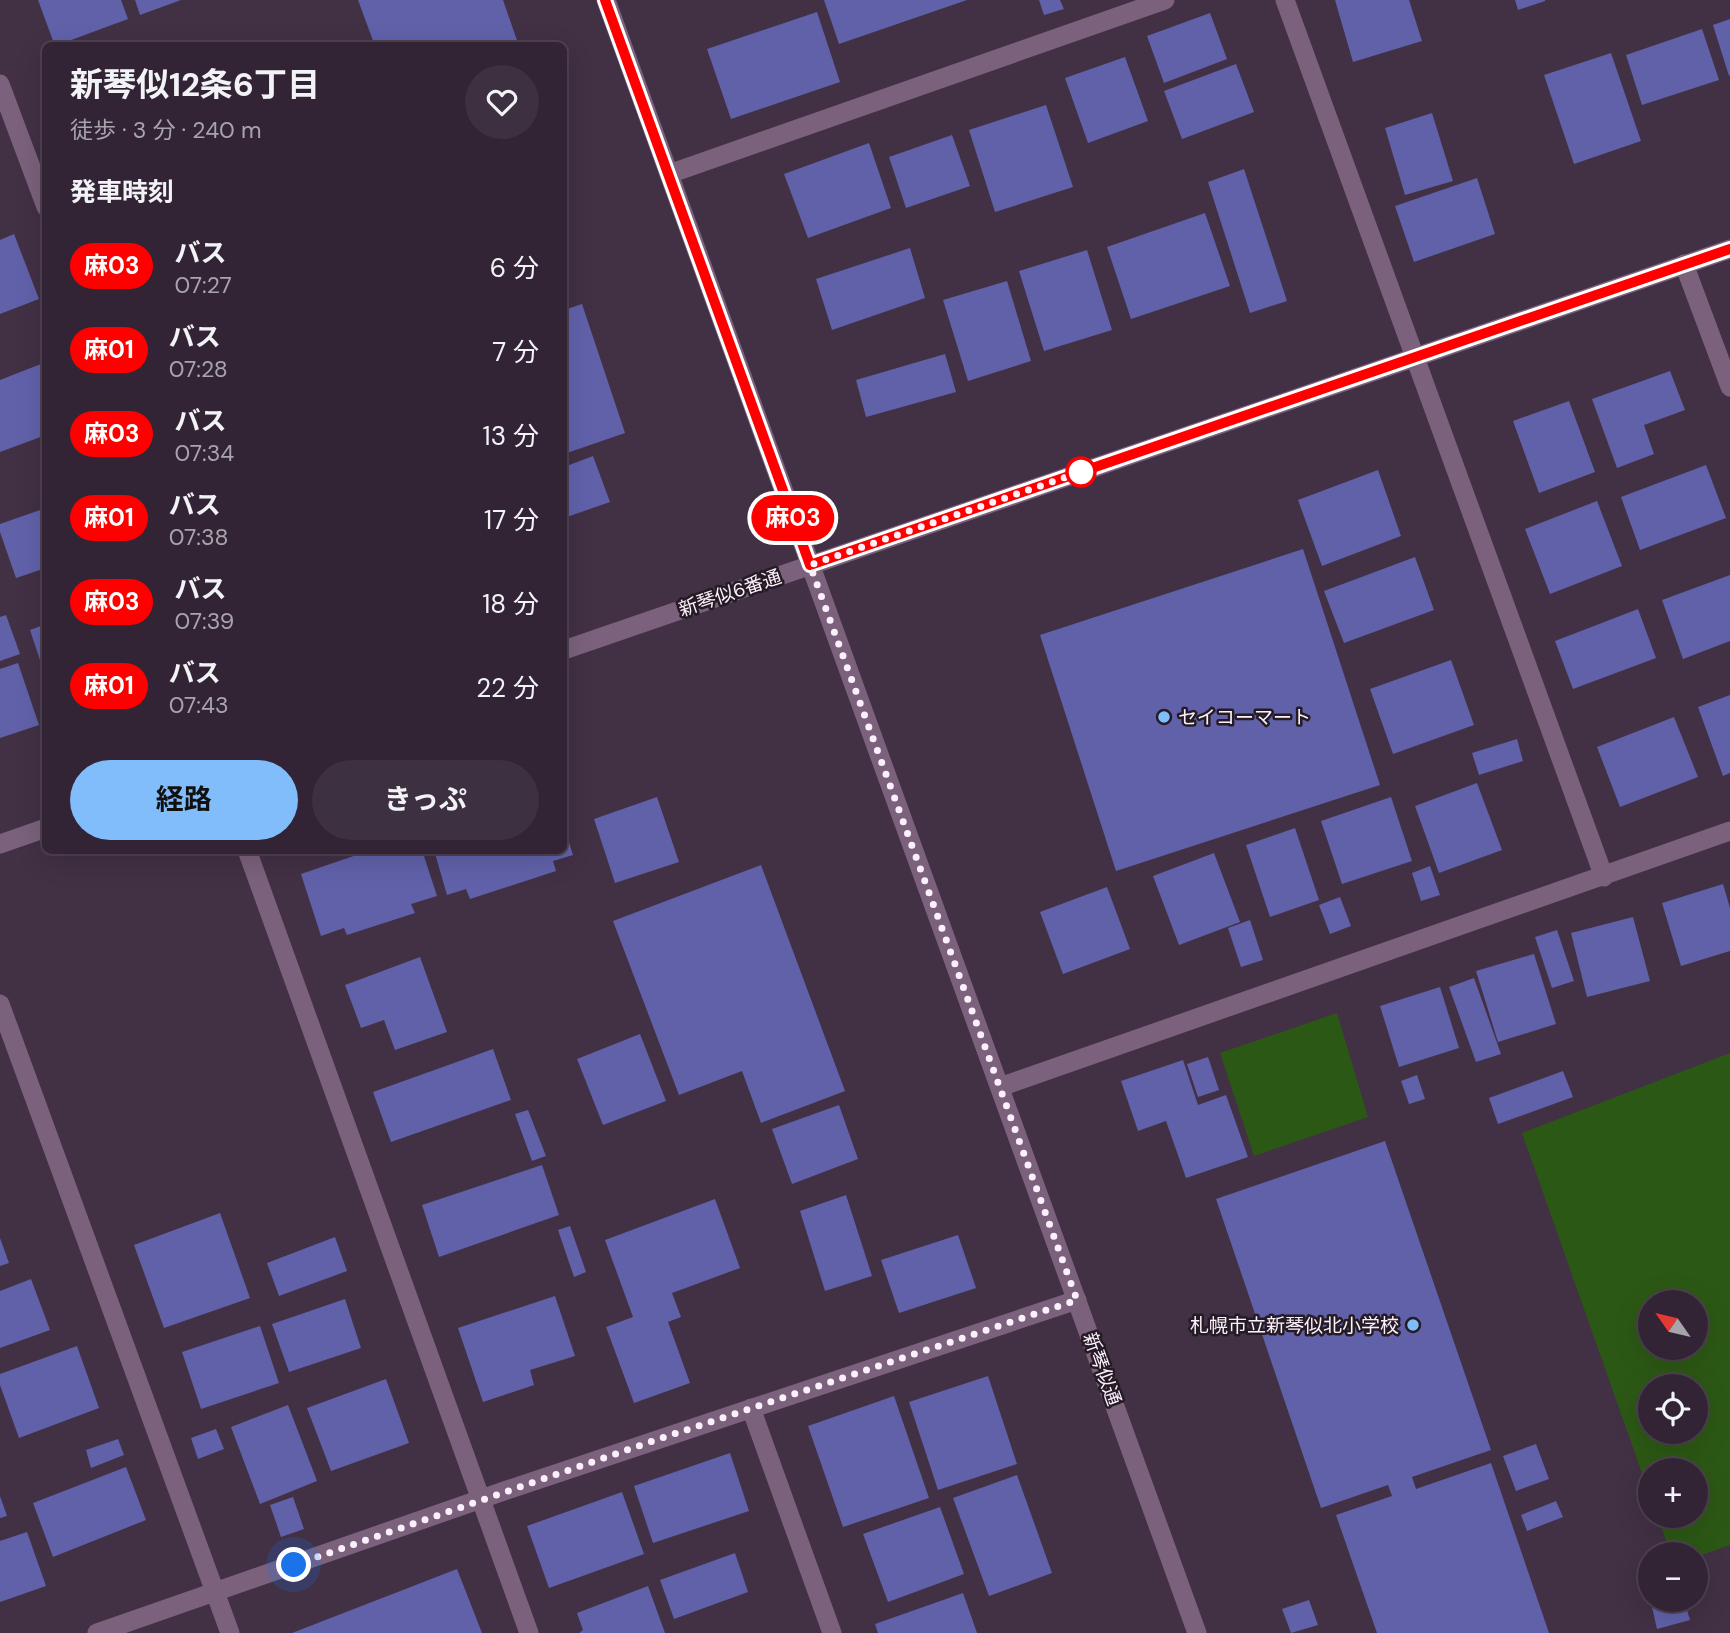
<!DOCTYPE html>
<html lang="ja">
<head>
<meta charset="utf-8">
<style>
	:root { --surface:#322434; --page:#3d3040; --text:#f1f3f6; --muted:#a8a4ac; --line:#4d414f; --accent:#80bdfa }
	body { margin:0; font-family:"DM Sans","Noto Sans JP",sans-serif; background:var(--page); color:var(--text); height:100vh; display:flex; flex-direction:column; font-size:26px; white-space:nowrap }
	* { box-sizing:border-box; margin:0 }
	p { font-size:23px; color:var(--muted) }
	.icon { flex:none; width:38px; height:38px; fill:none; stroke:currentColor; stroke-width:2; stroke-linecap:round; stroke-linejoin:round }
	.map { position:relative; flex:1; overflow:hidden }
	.drawer { position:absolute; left:42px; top:42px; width:525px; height:812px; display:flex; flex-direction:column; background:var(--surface); border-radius:10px; box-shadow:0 7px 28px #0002,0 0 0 2px var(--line) }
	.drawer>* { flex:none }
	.badge { padding:0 14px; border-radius:23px; font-size:24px; line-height:46px }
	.needle { width:46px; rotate:304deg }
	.tools { position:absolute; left:1638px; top:1290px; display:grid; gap:14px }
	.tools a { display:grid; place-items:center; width:70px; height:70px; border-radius:50%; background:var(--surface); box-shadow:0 7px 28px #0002,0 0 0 2px var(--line); font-size:35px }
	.you { position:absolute; width:35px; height:35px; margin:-18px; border:5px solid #fff; border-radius:50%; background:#1a73e8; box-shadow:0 0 0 10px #1a73e833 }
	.map>.badge { position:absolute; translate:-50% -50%; box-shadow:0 0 0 4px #fff }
	h2 { padding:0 28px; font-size:26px; line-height:63px }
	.round { display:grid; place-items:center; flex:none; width:74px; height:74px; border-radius:37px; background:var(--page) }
	.overview { display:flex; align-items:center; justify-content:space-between; height:119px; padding:0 28px }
	h1 { font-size:33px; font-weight:700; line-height:52px }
	.button { display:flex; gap:14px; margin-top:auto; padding:14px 28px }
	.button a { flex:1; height:80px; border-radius:42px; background:var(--accent); color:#111; font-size:28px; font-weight:700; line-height:80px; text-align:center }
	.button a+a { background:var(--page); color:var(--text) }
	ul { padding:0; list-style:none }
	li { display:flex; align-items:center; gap:21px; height:84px; padding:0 28px }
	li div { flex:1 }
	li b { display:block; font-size:26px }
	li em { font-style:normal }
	li .badge { min-width:77px; font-weight:700; text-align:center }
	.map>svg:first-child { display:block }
	.green { fill:#2c5815; fill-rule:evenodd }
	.building { fill:#6061a9 }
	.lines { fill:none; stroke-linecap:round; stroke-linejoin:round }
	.minor { stroke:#7b617c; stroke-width:19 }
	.tertiary { stroke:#7b617c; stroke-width:19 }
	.line-casing { stroke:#fff; stroke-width:16 }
	.line { stroke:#f00; stroke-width:10 }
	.walk { stroke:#fcf0fd; stroke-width:7; stroke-dasharray:0 12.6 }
	.stop-dot { fill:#fff; stroke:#f00; stroke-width:3.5 }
	.poi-dot { fill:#80bdfa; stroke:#241b25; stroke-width:2.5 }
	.labels { text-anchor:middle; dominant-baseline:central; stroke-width:5; stroke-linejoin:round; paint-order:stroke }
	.street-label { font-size:19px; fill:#fcf0fd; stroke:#241b25 }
	.poi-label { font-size:19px; fill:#fcf0fd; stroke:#241b25; text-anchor:start }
</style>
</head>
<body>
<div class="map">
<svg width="1730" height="1633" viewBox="0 0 1730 1633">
	<rect width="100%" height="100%" fill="#423045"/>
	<!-- green -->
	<path class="green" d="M 1337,1013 L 1368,1117 L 1254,1156 L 1220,1053 Z
		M 1730,1053 L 1730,1545 L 1696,1557 L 1696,1554 L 1671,1554 L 1657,1516 L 1696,1516 L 1696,1470 L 1650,1470 L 1650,1496 L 1522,1133 ZM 1650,1302 L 1696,1302 L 1696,1348 L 1650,1348 ZM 1650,1386 L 1696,1386 L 1696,1432 L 1650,1432 Z"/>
	<!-- building -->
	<path class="building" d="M 38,0 L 121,0 L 128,19 L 55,46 Z
		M 135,0 L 181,0 L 140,15 Z
		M 358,0 L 503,0 L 519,46 L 375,46 Z
		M 824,0 L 967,0 L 839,44 Z
		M 1039,0 L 1060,0 L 1064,9 L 1044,15 Z
		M 1335,0 L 1409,0 L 1422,41 L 1353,62 Z
		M 1515,0 L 1545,0 L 1545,1 L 1518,10 Z
		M 817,12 L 840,82 L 731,119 L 707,49 Z
		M 1210,13 L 1227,59 L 1164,83 L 1147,36 Z
		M 1730,19 L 1730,75 L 1729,76 L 1713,25 Z
		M 1702,29 L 1719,80 L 1642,105 L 1626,55 Z
		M 1611,53 L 1641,141 L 1574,164 L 1544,75 Z
		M 1125,57 L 1148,121 L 1088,143 L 1065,78 Z
		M 1236,64 L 1254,112 L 1182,139 L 1164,91 Z
		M 1046,105 L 1073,187 L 995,212 L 969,130 Z
		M 1432,113 L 1453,181 L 1405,195 L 1385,128 Z
		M 952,135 L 970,186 L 906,208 L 889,157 Z
		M 869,143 L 891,208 L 808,238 L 784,174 Z
		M 1244,169 L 1287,301 L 1250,313 L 1208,182 Z
		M 1477,178 L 1495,234 L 1414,262 L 1395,206 Z
		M 1205,213 L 1230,286 L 1131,319 L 1107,247 Z
		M 14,234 L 39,299 L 0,314 L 0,240 Z
		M 910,248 L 925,298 L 832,330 L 816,279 Z
		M 1087,250 L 1112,330 L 1044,351 L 1019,271 Z
		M 1007,281 L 1031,361 L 968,381 L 943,300 Z
		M 582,304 L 625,433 L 564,454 L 564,310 Z
		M 945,354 L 956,392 L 866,417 L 856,380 Z
		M 46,362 L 46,435 L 0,452 L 0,380 Z
		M 1670,371 L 1685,410 L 1644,425 L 1654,454 L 1617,468 L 1592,399 Z
		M 1569,401 L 1595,472 L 1539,493 L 1513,421 Z
		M 593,456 L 610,502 L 564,518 L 564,467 Z
		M 1706,465 L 1726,518 L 1640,550 L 1621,497 Z
		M 1378,470 L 1401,536 L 1322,566 L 1298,500 Z
		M 1597,501 L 1622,566 L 1550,594 L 1525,529 Z
		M 46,508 L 46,568 L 16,578 L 0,532 L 0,524 Z
		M 1303,549 L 1380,785 L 1116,871 L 1040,635 Z
		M 1415,557 L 1434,610 L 1344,643 L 1324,591 Z
		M 1730,575 L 1730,641 L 1683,659 L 1662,600 Z
		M 1638,609 L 1656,658 L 1573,689 L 1555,641 Z
		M 6,615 L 20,654 L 0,661 L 0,617 Z
		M 46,624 L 46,675 L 45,675 L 30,630 Z
		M 1451,660 L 1474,725 L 1393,754 L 1370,689 Z
		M 18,663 L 39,725 L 0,738 L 0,669 Z
		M 1730,695 L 1730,773 L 1723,776 L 1698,707 Z
		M 1674,717 L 1698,777 L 1620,807 L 1597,747 Z
		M 1517,739 L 1523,761 L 1479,775 L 1472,753 Z
		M 1477,783 L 1502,850 L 1439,873 L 1415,806 Z
		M 657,797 L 679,862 L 615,883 L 594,819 Z
		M 1391,797 L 1412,861 L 1342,884 L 1321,821 Z
		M 564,827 L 573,855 L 553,861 L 556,871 L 470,899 L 466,889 L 447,895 L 434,850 L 564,850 Z
		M 1295,828 L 1319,900 L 1270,917 L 1246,845 Z
		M 371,850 L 422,850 L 437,896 L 411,904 L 415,913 L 347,935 L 344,928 L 321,936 L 301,874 Z
		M 1214,853 L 1240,922 L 1179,945 L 1153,876 Z
		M 761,865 L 845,1091 L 761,1123 L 742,1071 L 679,1095 L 613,921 Z
		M 1430,866 L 1440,895 L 1421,901 L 1412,873 Z
		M 1723,884 L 1730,908 L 1730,951 L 1681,966 L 1662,903 Z
		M 1107,887 L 1130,949 L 1063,974 L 1040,912 Z
		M 1340,897 L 1351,926 L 1330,934 L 1319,905 Z
		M 1633,917 L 1650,981 L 1587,997 L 1571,933 Z
		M 1250,920 L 1263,960 L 1241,967 L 1228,928 Z
		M 1557,930 L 1574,981 L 1552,988 L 1535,937 Z
		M 1534,954 L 1556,1024 L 1498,1042 L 1476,971 Z
		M 420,957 L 447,1032 L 395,1050 L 384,1020 L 361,1028 L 345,985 Z
		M 1474,978 L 1501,1054 L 1476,1062 L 1449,987 Z
		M 1440,987 L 1459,1048 L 1399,1067 L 1380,1006 Z
		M 640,1034 L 666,1101 L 603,1125 L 577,1059 Z
		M 493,1049 L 511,1100 L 391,1142 L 373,1092 Z
		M 1208,1057 L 1219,1090 L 1198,1097 L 1187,1064 Z
		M 1183,1060 L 1198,1105 L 1226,1095 L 1248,1157 L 1186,1178 L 1166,1121 L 1138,1131 L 1121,1081 Z
		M 1563,1071 L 1573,1097 L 1498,1124 L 1489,1098 Z
		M 1417,1075 L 1425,1099 L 1409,1104 L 1401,1081 Z
		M 839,1105 L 858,1159 L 792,1184 L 772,1129 Z
		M 528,1110 L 546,1156 L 532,1161 L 515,1114 Z
		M 1385,1141 L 1491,1450 L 1412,1477 L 1416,1489 L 1491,1463 L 1549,1633 L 1377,1633 L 1336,1515 L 1392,1496 L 1388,1485 L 1321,1508 L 1216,1199 Z
		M 542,1165 L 559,1215 L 439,1257 L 422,1205 Z
		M 846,1195 L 872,1276 L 825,1291 L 800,1211 Z
		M 715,1199 L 740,1268 L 672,1293 L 681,1317 L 668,1322 L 690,1383 L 634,1403 L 606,1327 L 633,1317 L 605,1240 Z
		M 220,1213 L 250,1298 L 164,1328 L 134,1245 Z
		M 570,1226 L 586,1272 L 574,1277 L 558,1230 Z
		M 958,1235 L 976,1288 L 899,1313 L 881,1260 Z
		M 335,1237 L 347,1271 L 279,1296 L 267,1263 Z
		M 0,1238 L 9,1263 L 0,1266 Z
		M 31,1279 L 50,1330 L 0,1348 L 0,1291 Z
		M 555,1296 L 575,1356 L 530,1370 L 534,1385 L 483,1402 L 458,1328 Z
		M 345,1299 L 361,1348 L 289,1372 L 272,1324 Z
		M 260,1326 L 279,1383 L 201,1409 L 182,1352 Z
		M 77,1346 L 99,1408 L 19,1438 L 0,1385 L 0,1374 Z
		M 988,1376 L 1017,1464 L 938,1490 L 909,1402 Z
		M 386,1379 L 409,1443 L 331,1471 L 307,1408 Z
		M 894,1396 L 929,1498 L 843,1527 L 808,1426 Z
		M 288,1405 L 317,1481 L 260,1504 L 231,1427 Z
		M 216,1429 L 224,1449 L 198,1459 L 191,1438 Z
		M 118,1439 L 124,1455 L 91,1468 L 86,1450 Z
		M 1536,1444 L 1549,1479 L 1516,1491 L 1503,1456 Z
		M 730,1453 L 749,1511 L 653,1543 L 634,1486 Z
		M 126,1467 L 146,1520 L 53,1557 L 33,1503 Z
		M 1017,1475 L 1052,1573 L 989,1596 L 953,1498 Z
		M 622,1492 L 644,1554 L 549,1588 L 527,1526 Z
		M 0,1496 L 7,1516 L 0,1518 Z
		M 293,1497 L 304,1529 L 281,1537 L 270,1505 Z
		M 1556,1501 L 1563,1517 L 1527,1531 L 1521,1515 Z
		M 940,1507 L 964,1574 L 888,1602 L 863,1534 Z
		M 27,1532 L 46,1586 L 0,1602 L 0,1541 Z
		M 735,1553 L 748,1592 L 674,1619 L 660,1580 Z
		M 457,1569 L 482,1633 L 292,1633 Z
		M 648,1586 L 665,1633 L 579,1633 L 583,1630 L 577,1613 Z
		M 963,1593 L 977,1633 L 878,1633 L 875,1624 Z
		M 1309,1600 L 1318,1625 L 1291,1633 L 1282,1609 Z
		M 1684,1600 L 1690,1620 L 1657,1629 L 1652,1607 Z"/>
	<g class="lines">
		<!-- minor -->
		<path class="minor" d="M 1285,0 L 1604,877
			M 0,84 L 46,207
			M 669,174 L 1165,0
			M 1684,264 L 1730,387
			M 247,850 L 529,1633
			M 0,1004 L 230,1633
			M 1000,1087 L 1730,831
			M 751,1408 L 832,1633
			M 97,1633 L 507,1490 L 1077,1300"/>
		<!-- tertiary -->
		<path class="tertiary" d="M 606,0 L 1197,1633
			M 564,650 L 1730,249
			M 0,844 L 46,828"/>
	</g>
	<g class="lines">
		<defs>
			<path id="line" d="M 605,0 L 810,565 L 1730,249"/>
		</defs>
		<!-- line casing -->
		<use href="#line" class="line-casing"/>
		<!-- line -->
		<use href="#line" class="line"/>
		<!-- walk -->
		<path class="walk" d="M 294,1565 L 653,1441 L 1077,1300 L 810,565 L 1081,472"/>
	</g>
	<!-- markers -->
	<circle class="stop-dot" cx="1081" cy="472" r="14"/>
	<g class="poi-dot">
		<circle cx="1164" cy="717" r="7"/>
		<circle cx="1413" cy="1325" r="7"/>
	</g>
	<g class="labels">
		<!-- street labels -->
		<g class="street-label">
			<text transform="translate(730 593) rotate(-19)">新琴似6番通</text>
			<text transform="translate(1102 1369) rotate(70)">新琴似通</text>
		</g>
		<!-- poi labels -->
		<g class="poi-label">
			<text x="1178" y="717">セイコーマート</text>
			<text x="1399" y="1325" text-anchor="end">札幌市立新琴似北小学校</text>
		</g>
	</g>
</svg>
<div class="tools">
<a><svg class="needle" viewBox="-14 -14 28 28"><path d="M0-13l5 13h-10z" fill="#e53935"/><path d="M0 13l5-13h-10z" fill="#a8a4ac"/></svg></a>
<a><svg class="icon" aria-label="locate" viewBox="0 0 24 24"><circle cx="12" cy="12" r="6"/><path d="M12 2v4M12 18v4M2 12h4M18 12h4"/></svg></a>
<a>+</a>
<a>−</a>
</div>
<div class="you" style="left:294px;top:1565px"></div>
<b class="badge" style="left:793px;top:518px;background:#f00;color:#fff">麻03</b>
<section class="drawer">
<div class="overview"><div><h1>新琴似12条6丁目</h1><p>徒歩 · 3 分 · 240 m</p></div><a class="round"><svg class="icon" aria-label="heart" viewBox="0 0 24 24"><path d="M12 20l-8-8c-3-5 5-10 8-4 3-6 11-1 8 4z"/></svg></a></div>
<h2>発車時刻</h2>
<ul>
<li><span class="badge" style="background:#f00;color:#fff">麻03</span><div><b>バス</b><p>07:27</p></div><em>6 分</em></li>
<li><span class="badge" style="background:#f00;color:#fff">麻01</span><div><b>バス</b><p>07:28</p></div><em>7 分</em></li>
<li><span class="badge" style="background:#f00;color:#fff">麻03</span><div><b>バス</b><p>07:34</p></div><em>13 分</em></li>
<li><span class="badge" style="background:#f00;color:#fff">麻01</span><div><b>バス</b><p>07:38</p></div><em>17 分</em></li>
<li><span class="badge" style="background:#f00;color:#fff">麻03</span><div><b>バス</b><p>07:39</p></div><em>18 分</em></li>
<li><span class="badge" style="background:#f00;color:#fff">麻01</span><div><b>バス</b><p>07:43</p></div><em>22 分</em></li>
</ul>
<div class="button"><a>経路</a><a>きっぷ</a></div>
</section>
</div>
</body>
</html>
